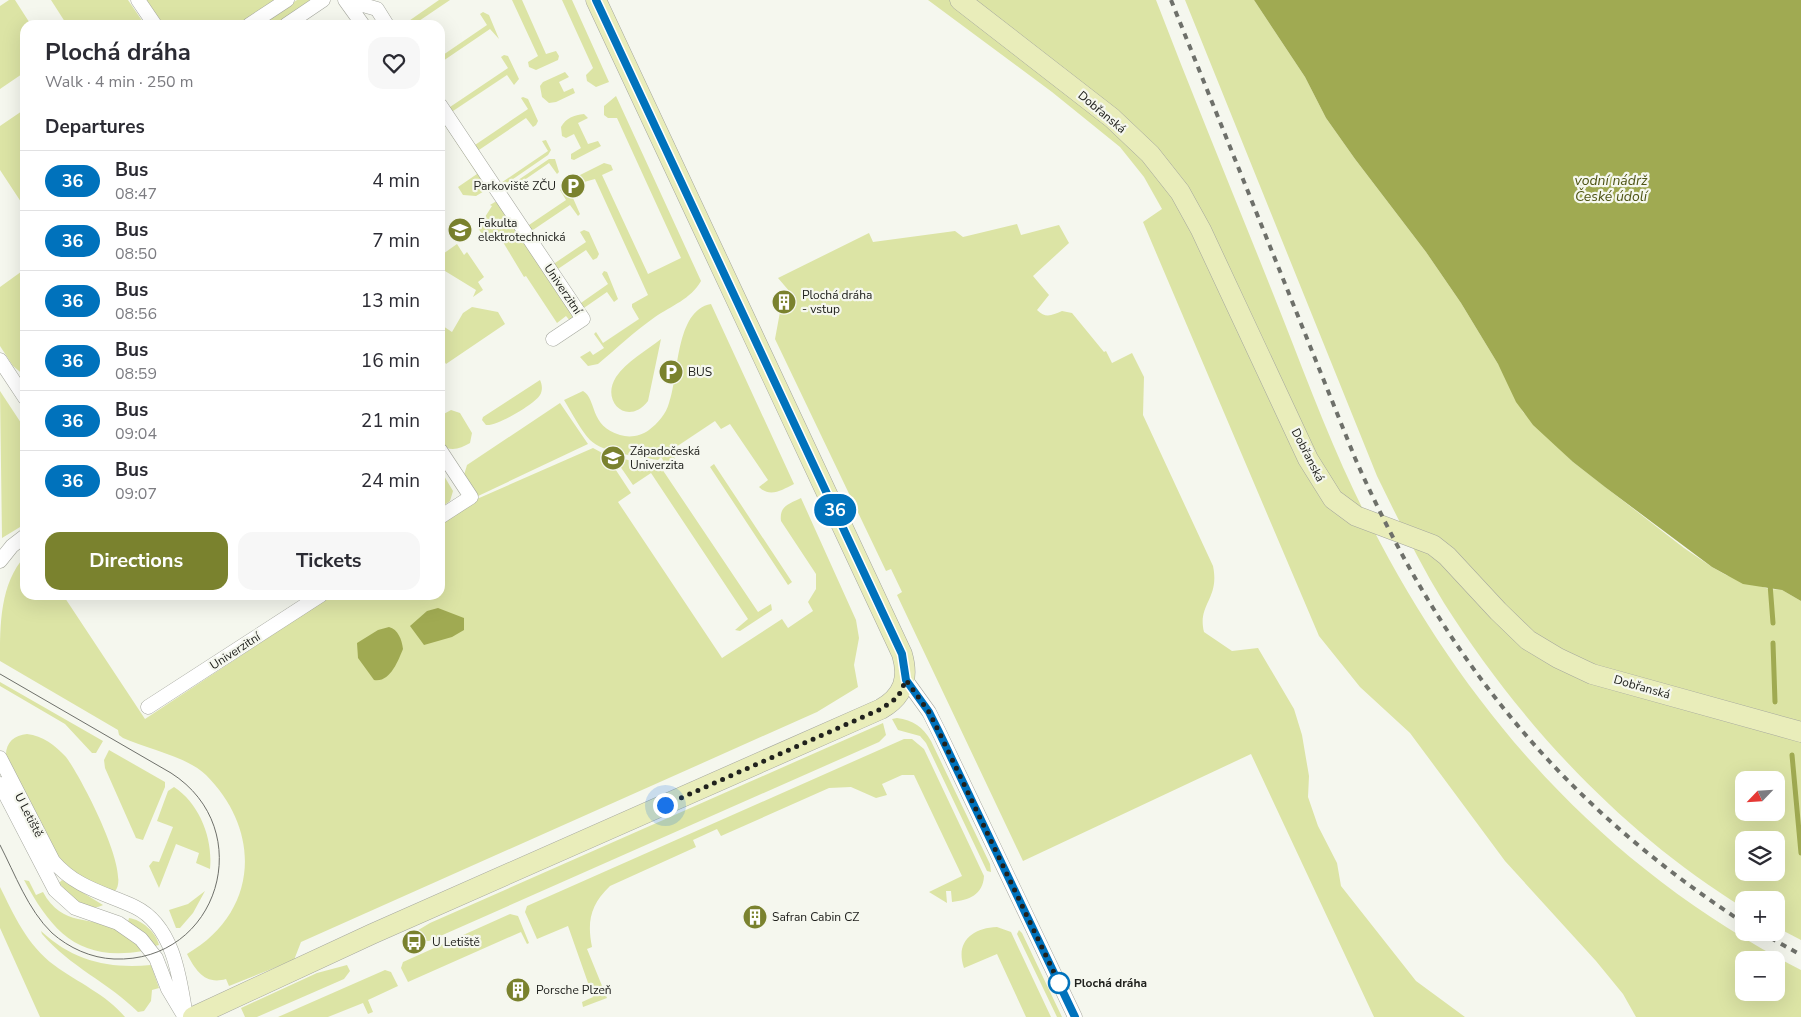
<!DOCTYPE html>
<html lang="en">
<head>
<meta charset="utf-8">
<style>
	:root { --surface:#fff; --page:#f7f7f7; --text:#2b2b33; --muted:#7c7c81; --line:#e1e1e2; --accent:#7a822e }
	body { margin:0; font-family:"Nunito Sans",sans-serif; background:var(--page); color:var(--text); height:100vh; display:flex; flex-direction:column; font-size:19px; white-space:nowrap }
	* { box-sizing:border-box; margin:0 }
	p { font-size:16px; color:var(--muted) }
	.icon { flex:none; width:28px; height:28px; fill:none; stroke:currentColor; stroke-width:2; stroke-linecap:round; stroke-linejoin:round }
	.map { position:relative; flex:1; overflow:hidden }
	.drawer { position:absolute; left:20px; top:20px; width:425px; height:580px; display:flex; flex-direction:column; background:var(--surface); border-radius:15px; box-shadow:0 5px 20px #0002 }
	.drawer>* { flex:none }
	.badge { padding:0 10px; border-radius:16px; font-size:18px; line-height:32px }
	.needle { width:32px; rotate:245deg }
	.tools { position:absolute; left:1735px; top:771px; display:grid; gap:10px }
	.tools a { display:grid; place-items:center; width:50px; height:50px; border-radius:10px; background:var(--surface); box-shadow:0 5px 20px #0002; font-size:25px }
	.you { position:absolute; width:25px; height:25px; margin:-12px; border:4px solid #fff; border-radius:50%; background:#1a73e8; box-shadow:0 0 0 8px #1a73e833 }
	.map>.badge { position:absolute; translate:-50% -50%; box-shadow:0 0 0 2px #fff }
	h2 { padding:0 25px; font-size:19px; line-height:45px }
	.round { display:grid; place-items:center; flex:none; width:52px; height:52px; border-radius:15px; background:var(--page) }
	.head { display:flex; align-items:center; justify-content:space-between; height:85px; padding:0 25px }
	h1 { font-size:24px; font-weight:700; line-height:38px }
	.button { display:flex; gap:10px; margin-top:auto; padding:10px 25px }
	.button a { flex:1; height:58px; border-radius:15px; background:var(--accent); color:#fff; font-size:20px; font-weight:700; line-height:58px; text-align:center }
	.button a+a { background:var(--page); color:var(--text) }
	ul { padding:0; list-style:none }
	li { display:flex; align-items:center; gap:15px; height:60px; padding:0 25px; border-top:1px solid var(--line) }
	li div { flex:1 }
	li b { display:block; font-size:19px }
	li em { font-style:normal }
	li .badge { min-width:55px; font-weight:700; text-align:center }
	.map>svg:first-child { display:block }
	.green { fill:#dce4a5; fill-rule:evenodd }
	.water { fill:#a0aa52 }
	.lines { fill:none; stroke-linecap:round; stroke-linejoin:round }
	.stream { stroke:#a0aa52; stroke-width:5 }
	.street-casing { stroke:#a5a79e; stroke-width:15 }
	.secondary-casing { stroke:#a5a79e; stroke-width:21 }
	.street { stroke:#fff; stroke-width:14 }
	.secondary { stroke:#e9edba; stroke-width:20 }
	.tram { stroke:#6e706a; stroke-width:1 }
	.rail { stroke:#6e706a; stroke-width:4; stroke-dasharray:6 6; stroke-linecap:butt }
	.line-casing { stroke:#fff; stroke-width:11 }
	.line { stroke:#0072bc; stroke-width:8 }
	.walk { stroke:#20211d; stroke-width:5; stroke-dasharray:0 9 }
	.stop-dot { fill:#fff; stroke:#0072bc; stroke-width:2.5 }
	.labels { text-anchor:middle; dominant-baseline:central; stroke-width:4.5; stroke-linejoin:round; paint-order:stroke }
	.street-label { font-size:12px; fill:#20211d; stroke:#f5f7ee }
	.poi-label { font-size:12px; fill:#20211d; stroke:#f5f7ee; text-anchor:start }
	.stop-label { font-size:12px; font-weight:bold; fill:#20211d; stroke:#f5f7ee; text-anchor:start }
	.water-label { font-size:14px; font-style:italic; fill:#4e5414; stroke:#f5f7ee }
</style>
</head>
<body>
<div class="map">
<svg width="1801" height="1017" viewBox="0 0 1801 1017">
	<rect width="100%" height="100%" fill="#f5f7ee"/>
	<!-- green -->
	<path class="green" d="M 9,0 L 15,0 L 31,25 L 25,25 L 25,72 L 0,89 L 0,6 Z
		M 51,0 L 128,0 L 145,25 L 67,25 Z
		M 145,0 L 277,0 L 239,25 L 162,25 Z
		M 297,0 L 313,0 L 276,25 L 259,25 Z
		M 439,0 L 450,0 L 413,25 L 403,25 Z
		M 512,0 L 522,0 L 546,54 L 556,51 L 559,56 L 558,60 L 536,70 L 529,67 L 528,62 L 538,56 Z
		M 562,0 L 572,0 L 609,82 L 596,87 L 587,81 L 586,75 L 593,68 Z
		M 928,0 L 1156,0 C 1194,99 1235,198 1274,296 C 1300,361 1324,428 1354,491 C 1454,699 1594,863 1801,970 L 1801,1017 L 1636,1017 L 1623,994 L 1596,961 L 1505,861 L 1410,733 L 1360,687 L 1319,636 L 1143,222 L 1162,209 L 1144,177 L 1120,147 L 1052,92 ZM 1744,960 L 1776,960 L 1776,992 L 1744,992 Z
		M 1185,0 L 1254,0 L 1305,77 L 1326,118 L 1355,159 L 1426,252 L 1461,303 L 1498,364 L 1523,412 L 1573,462 L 1684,548 L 1712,567 L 1726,575 L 1769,589 L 1782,590 L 1801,601 L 1801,940 L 1776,927 L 1776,900 L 1744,900 L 1744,908 C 1622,833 1520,723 1444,603 C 1419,562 1398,519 1377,476 ZM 1744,780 L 1776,780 L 1776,812 L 1744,812 ZM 1744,840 L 1776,840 L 1776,872 L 1744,872 Z
		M 483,12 L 489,15 L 499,39 L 490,29 L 440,63 L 440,57 L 487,25 L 480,14 Z
		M 504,55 L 508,56 L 519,79 L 514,85 L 507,75 L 450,113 L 447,109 L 508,68 L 501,57 Z
		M 565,72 L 569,77 L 559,82 L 564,92 L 573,88 L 575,93 L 556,102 L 549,103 L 542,97 L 540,86 L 543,82 Z
		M 616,96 L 701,281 C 691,299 671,306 655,317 C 635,331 617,348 598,364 L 588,366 L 580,357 L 590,351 L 593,355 L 604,348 L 594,334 L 596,332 L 603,343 L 639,319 L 632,307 L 632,304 L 648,295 L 595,179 L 584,182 L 580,179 L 580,175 L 604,163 L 611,165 L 613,170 L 602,175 L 648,274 L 681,258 L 617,118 L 608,118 L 604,115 L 604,106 Z
		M 523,97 L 528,99 L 538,121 L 536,125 L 533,127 L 526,118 L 476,152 L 472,147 L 528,109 L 521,98 Z
		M 25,109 L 25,208 L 0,170 L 0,126 Z
		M 440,112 L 487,183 L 486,190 L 476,196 L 463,195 L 458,187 L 477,174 L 440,118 Z
		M 584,114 L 588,118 L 578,123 L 588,144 L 598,141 L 601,146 L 574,160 L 571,159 L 571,154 L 581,148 L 574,134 L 566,138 L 562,136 L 561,127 C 566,118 574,115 584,114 Z
		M 546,140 L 551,150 L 548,155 L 503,186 L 498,185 L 548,151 L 542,141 Z
		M 549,159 L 555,159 L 559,172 L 557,174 L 549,163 L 504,194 L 505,189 Z
		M 564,187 L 569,189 L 580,214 L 578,216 L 570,205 L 530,232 L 526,227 L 566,200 L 560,190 Z
		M 495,202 L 501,203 L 578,318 L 571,322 L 566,316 L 557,323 L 526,276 L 524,277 L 497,232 L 486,240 L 478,228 L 492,206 L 490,205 Z
		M 1017,224 L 1021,235 L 1059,225 L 1069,243 L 1033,276 L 1049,295 L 1037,310 C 1046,319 1052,315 1062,311 L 1072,313 L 1104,352 L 1106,351 L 1112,363 L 1132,353 L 1144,377 L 1143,415 L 1213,566 C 1220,599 1197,604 1204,632 L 1232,651 L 1258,648 L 1294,709 L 1302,735 L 1309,776 L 1308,797 L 1318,826 L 1337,863 L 1341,886 L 1416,981 L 1465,1017 L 1374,1017 L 1251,754 L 1023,861 L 897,595 L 902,592 L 891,569 L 886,571 L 775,339 L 780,312 L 783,313 L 790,292 L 778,278 L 869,233 L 873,242 L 955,231 L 963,237 Z
		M 584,230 L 589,232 L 599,254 L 597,258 L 593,260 L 586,250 L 555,271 L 552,265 L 586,242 L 580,232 Z
		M 457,244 L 464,255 L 467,252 L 484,277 L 478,282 L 483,290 L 473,297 L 476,290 L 445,271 L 440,279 L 440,256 Z
		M 25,269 L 25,279 L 20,282 L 25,290 L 25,376 L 13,366 L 0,346 L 0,287 Z
		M 604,271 L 607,272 L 618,299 L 614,302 L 607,292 L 581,310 L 578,305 L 608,284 L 602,274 Z
		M 711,304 L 794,484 C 782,490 770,498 759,487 L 768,480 L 730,424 L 721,429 L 715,421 L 670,451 L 676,460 L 667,466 L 661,457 L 658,460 C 640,457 603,453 590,440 C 580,429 572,413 564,400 L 583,391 C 597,399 589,426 620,435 C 630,438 641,436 649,430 C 658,423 666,414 669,403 C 679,377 675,310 711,304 Z
		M 472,307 L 498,312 L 505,324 L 446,364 L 440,355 L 440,328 L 443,326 L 452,332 L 463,313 Z
		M 661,339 L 648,401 C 628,427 600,402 616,377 C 626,362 647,350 661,339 Z
		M 540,380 C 542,384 543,390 540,395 C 535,404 496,427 486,425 L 482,420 L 483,417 Z
		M 0,391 L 25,429 L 25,524 L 2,538 Z
		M 560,403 L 588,444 L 476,497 L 464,475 L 467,465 Z
		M 451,410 L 460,413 L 472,433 L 470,443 C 460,449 449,453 440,443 L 440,416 Z
		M 593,448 L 606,455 L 631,493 L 618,502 L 722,658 L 782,619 L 788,628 L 813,611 L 808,602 L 816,589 L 816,574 L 781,521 C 779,506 789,504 801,498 L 856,620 L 859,638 L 854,665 L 858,687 L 817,712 L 301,942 L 294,960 L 229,986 L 226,979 C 205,985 196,971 187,954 C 258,913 263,832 206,775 C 188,757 147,749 123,738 L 119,735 L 118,730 L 0,661 C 0,624 0,584 25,556 L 25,595 L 63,595 L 145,719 L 333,595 L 440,595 L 440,523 L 470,502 Z
		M 613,456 L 662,469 L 758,612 L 771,604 L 772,610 L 740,631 L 735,630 L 748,619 L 651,473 L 633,485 Z
		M 714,464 L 792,582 L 788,585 L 710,467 Z
		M 440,469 L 453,491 L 450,501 L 440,508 Z
		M 0,682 L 103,741 L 96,753 L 92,753 L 65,724 L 0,686 Z
		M 897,718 C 913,720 923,727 931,741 L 990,864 L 991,872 L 987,871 L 926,743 L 920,736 L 898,730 L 892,719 Z
		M 883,723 L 886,735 L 879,742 L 429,941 L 421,941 L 415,932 L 430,923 Z
		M 27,734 C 43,736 55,745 66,757 C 80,775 132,874 115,891 L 81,879 L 58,857 L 6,757 C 5,743 14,735 27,734 Z
		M 904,739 L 912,739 L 924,749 L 984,876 C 983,895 969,900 952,902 L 951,891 L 946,891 L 947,903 L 929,892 L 962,876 L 914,775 L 902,775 L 882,784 L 887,795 L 876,798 L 851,787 L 829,788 L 721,836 L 717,829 L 693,840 L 696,847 L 610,886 C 590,905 587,922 592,947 L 587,949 L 607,998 L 583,1007 L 582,1002 L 593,997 L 568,926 L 537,939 L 525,912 L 527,906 Z
		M 109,750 L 165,782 L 165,787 L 143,840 L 136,838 L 105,768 L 104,760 Z
		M 174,787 C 200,804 213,839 210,869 L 196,863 L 199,853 L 176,844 L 159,888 L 149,866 L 153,861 L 159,862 L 173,827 L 157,821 L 168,791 Z
		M 24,880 L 29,881 L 36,895 L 43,892 C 62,928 92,915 119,931 C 128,936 136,944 143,951 C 79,962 52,932 24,880 Z
		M 62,880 L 103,905 C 87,914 69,895 59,883 Z
		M 0,887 C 14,915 27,945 54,965 C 77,982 107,995 125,1017 L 40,1017 L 0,928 Z
		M 205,891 L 193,913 L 180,928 L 176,928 L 169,910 L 188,904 Z
		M 510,914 L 518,916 L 529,943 L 527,944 L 521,932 L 408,982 L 401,968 L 403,962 Z
		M 129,918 C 142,920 156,932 159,945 L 155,946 L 143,932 L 128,922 Z
		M 997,927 L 1011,932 L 1051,1017 L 1026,1017 L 997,954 L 964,968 C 955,942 972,928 997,927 Z
		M 1019,930 L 1022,933 L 1062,1017 L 1057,1017 L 1017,934 Z
		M 41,931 C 73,961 109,969 151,965 L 159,988 L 152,990 L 151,1001 L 144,1011 L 138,1012 C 109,983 69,966 42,934 Z
		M 347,965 L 350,971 L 344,979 L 257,1017 L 245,1017 L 241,1008 L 317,973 Z
		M 385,970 L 391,972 L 398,986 L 368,1000 L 373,1012 L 368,1014 L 363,1003 L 328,1017 L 278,1017 Z"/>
	<!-- water -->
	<path class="water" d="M 1254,0 L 1801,0 L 1801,601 L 1782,590 L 1743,584 L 1712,567 L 1605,487 L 1573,462 L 1533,425 L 1516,402 L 1498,364 L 1461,303 L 1426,252 L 1355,159 L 1326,118 L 1305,77 Z
		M 438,608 L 464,618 L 464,630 L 452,637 L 424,645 L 410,626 L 427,611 Z
		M 389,627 C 398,629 402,640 403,649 C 398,661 390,683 374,680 L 358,658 L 357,643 L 378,630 Z"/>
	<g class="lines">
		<!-- stream -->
		<path class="stream" d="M 1770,584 L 1773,623
			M 1773,643 L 1775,702
			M 1792,755 L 1801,853"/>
		<defs>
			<path id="street" d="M 138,0 L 155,25
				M 345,0 L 363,25
				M 346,0 L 377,9 L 387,25
				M 249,25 L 287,0
				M 286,25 L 323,0
				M 440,105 L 583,319 L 553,339
				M 0,360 L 25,398
				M 440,450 L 471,497 L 440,517
				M 0,561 L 12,546 L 25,536
				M 906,680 L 929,712 L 939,732 L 1075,1017
				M 148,707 L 321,595
				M 0,758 L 53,861 C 76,888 105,893 135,907 C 174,926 180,979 186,1017
				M 0,784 L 55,890 L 75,908 L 118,923 L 141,939 L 156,958 L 168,989 L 183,1014"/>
			<path id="secondary" d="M 960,0 L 1112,118 L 1150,154 L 1180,192 L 1201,230 L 1308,459 L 1333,499 L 1356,516 L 1433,545 L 1447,556 L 1498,611 L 1528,640 L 1558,658 L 1592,674 L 1801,732
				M 193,1017 L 372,934 L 881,709 C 904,696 909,678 902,654 L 596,0"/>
		</defs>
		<!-- street casing -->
		<use href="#street" class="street-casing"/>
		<!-- secondary casing -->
		<use href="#secondary" class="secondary-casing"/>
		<!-- street -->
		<use href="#street" class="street"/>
		<!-- secondary -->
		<use href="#secondary" class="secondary"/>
		<!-- tram -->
		<path class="tram" d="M 0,674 L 171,773 C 259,829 219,963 114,959 C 91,958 69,948 52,933 C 28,910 15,874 0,845"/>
		<!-- rail -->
		<path class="rail" d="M 1171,0 L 1355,458 C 1443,658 1560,803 1744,923
			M 1760,932 L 1801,955"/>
	</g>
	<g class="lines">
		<defs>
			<path id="line" d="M 596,0 L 902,654 L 906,680 L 929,712 L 939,732 L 1075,1017"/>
		</defs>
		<!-- line casing -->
		<use href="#line" class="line-casing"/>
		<!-- line -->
		<use href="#line" class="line"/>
		<!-- walk -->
		<path class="walk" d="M 665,805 L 881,709 L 898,697 L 906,680 L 929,712 L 939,732 L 1059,983"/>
	</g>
	<!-- icons -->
	<defs>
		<symbol id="parking-disc" viewBox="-11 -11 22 22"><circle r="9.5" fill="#7a822e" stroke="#f5f7ee"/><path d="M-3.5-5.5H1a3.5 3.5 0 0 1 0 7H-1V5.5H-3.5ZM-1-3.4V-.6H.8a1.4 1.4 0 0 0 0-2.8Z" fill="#fff"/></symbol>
		<symbol id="university-disc" viewBox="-11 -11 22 22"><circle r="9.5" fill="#7a822e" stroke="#f5f7ee"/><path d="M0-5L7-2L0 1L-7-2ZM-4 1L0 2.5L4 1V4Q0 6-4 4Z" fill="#fff"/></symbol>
		<symbol id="building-disc" viewBox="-11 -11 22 22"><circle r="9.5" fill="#7a822e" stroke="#f5f7ee"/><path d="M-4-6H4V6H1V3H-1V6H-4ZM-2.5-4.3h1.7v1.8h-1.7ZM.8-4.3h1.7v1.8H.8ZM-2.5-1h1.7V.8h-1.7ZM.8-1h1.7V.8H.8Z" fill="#fff"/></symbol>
		<symbol id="bus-disc" viewBox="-11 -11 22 22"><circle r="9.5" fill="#7a822e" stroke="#f5f7ee"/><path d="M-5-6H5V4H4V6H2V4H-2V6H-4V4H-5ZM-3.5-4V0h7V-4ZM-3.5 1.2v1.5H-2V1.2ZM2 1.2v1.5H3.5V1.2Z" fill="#fff"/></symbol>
	</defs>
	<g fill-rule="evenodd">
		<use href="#parking-disc" x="559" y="172" width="28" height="28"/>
		<use href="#university-disc" x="446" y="216" width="28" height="28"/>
		<use href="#building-disc" x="770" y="288" width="28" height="28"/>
		<use href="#parking-disc" x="657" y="358" width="28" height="28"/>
		<use href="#university-disc" x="599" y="444" width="28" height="28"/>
		<use href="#building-disc" x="741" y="903" width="28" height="28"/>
		<use href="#bus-disc" x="400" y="928" width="28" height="28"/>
		<use href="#building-disc" x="504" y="976" width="28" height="28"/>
	</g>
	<!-- markers -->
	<circle class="stop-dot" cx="1059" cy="983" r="10"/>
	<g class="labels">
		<!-- street labels -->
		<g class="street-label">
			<text transform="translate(1102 112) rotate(40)">Dobřanská</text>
			<text transform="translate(563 289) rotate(56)">Univerzitní</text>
			<text transform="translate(1308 455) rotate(63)">Dobřanská</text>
			<text transform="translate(235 651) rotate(-33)">Univerzitní</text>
			<text transform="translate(1642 687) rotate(16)">Dobřanská</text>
			<text transform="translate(29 815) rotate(63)">U Letiště</text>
		</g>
		<!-- poi labels -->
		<g class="poi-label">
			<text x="556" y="186" text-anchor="end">Parkoviště ZČU</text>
			<text x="478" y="223">Fakulta<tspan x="478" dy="14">elektrotechnická</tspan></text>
			<text x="802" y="295">Plochá dráha<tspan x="802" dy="14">- vstup</tspan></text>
			<text x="688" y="372">BUS</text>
			<text x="630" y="451">Západočeská<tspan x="630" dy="14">Univerzita</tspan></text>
			<text x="772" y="917">Safran Cabin CZ</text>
			<text x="432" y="942">U Letiště</text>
			<text x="536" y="990">Porsche Plzeň</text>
		</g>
		<!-- stop labels -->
		<g class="stop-label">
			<text x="1074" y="983">Plochá dráha</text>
		</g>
		<!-- water labels -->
		<g class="water-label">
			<text x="1611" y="180">vodní nádrž<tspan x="1611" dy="16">České údolí</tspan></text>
		</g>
	</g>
</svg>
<div class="tools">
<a><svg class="needle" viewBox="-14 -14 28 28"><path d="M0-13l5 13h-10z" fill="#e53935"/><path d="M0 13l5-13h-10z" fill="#7c7c81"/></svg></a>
<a><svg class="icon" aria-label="layers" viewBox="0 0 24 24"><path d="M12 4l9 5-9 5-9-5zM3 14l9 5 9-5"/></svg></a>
<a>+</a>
<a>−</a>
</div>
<div class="you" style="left:665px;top:805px"></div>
<b class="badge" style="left:835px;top:510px;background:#0072bc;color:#fff">36</b>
<section class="drawer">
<div class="head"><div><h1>Plochá dráha</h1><p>Walk · 4 min · 250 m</p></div><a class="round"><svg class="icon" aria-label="heart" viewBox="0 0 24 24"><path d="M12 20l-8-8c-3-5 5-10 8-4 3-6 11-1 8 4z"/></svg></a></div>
<h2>Departures</h2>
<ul>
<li><span class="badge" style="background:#0072bc;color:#fff">36</span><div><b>Bus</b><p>08:47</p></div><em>4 min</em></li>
<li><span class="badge" style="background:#0072bc;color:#fff">36</span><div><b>Bus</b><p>08:50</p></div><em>7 min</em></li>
<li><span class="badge" style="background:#0072bc;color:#fff">36</span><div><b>Bus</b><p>08:56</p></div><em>13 min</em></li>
<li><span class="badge" style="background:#0072bc;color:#fff">36</span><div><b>Bus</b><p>08:59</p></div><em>16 min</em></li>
<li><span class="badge" style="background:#0072bc;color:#fff">36</span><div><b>Bus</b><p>09:04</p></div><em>21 min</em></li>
<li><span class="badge" style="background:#0072bc;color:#fff">36</span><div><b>Bus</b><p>09:07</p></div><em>24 min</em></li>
</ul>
<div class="button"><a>Directions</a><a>Tickets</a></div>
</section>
</div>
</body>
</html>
